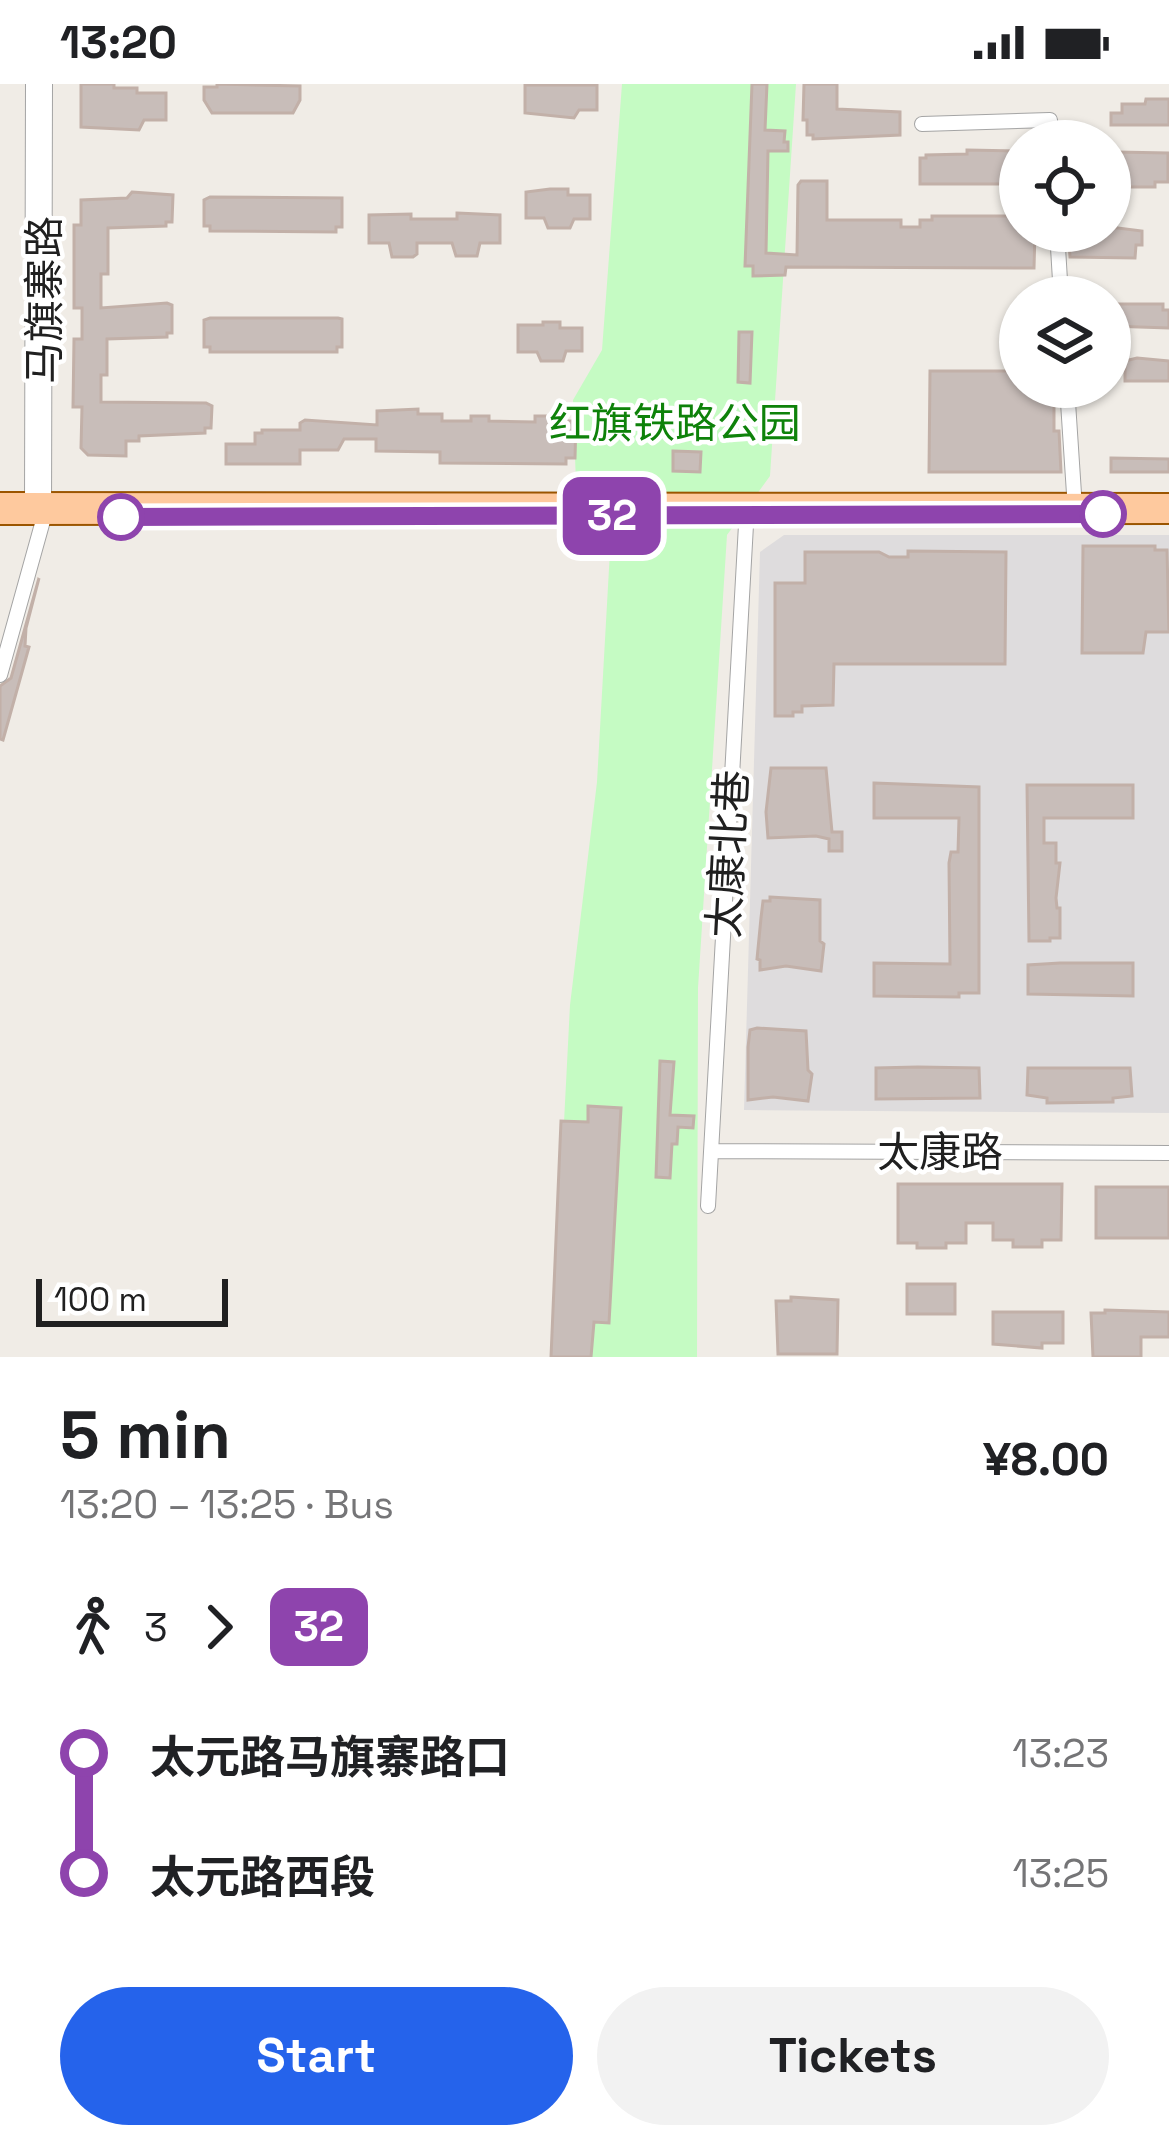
<!DOCTYPE html>
<html lang="en">
<head>
<meta charset="utf-8">
<style>
	:root { --surface:#fff; --page:#f2f2f2; --text:#202124; --muted:#757577; --accent:#2563eb }
	body { margin:0; font-family:"Space Grotesk","Noto Sans SC",sans-serif; background:var(--page); color:var(--text); height:100vh; display:flex; flex-direction:column; font-size:45px; white-space:nowrap }
	* { box-sizing:border-box; margin:0 }
	p { font-size:39px; color:var(--muted) }
	.icon { flex:none; width:66px; height:66px; fill:none; stroke:currentColor; stroke-width:2; stroke-linecap:round; stroke-linejoin:round }
	.map { position:relative; height:1273px; overflow:hidden }
	.panel { display:flex; flex-direction:column; background:var(--surface); flex:1 }
	.panel>* { flex:none }
	.badge { padding:0 24px; border-radius:18px; font-size:42px; line-height:78px }
	.fabs { position:absolute; left:999px; top:36px; display:grid; gap:24px }
	.fabs a { display:grid; place-items:center; width:132px; height:132px; border-radius:50%; background:var(--surface); box-shadow:0 3px 9px #0004; font-size:60px }
	.scale { position:absolute; left:36px; bottom:30px; width:192px; box-sizing:border-box; padding-left:12px; border:6px solid #202020; border-top:0; font-size:33px; line-height:42px; white-space:nowrap; color:#202020; -webkit-text-stroke:9px #fff; paint-order:stroke }
	.map>.badge { position:absolute; translate:-50% -50%; box-shadow:0 0 0 6px #fff }
	.legs { display:flex; align-items:center; gap:18px; height:132px; padding:0 60px; font-size:39px }
	.legs p { margin-inline-start:auto }
	.summary { display:flex; align-items:center; justify-content:space-between; height:204px; padding:0 60px }
	h1 { font-size:66px; font-weight:600; line-height:90px }
	.primary-button { display:flex; gap:24px; margin-top:auto; padding:24px 60px }
	.primary-button a { flex:1; height:138px; border-radius:72px; background:var(--accent); color:#fff; font-size:48px; font-weight:600; line-height:138px; text-align:center }
	.primary-button a+a { background:var(--page); color:var(--text) }
	ul { padding:0 60px; list-style:none }
	li { display:flex; align-items:center; gap:42px; height:120px; font-size:45px }
	li i { display:grid; place-items:center; width:18px; height:100%; margin:0 15px; background:currentColor }
	li i::after { content:''; width:30px; height:30px; margin:-15px; border:9px solid; border-radius:50%; background:var(--surface) }
	li p { margin-inline-start:auto }
	li:first-child i { background:linear-gradient(#0000 50%,currentColor 0) }
	li:last-child i { background:linear-gradient(currentColor 50%,#0000 0) }
	.status { display:flex; justify-content:space-between; align-items:center; height:84px; padding:0 60px; background:var(--surface); direction:ltr }
	.status svg { height:33px; fill:currentColor }
	.map>svg:first-child { display:block }
	.residential { fill:#dedcdd }
	.park { fill:#c5fbc3 }
	.building { fill:#c8bdb9; stroke:#c2b0a8; stroke-width:3 }
	.lines { fill:none; stroke-linecap:round; stroke-linejoin:round }
	.minor-casing { stroke:#a4a4a4; stroke-width:16 }
	.major-casing { stroke:#9b5500; stroke-width:20 }
	.minor { stroke:#fff; stroke-width:14 }
	.major { stroke:#fec99e; stroke-width:16 }
	.line-1-casing { stroke:#fff; stroke-width:27 }
	.line-1 { stroke:#8e44ad; stroke-width:18 }
	.stop-1-dot { fill:#fff; stroke:#8e44ad; stroke-width:6 }
	.labels { text-anchor:middle; dominant-baseline:central; stroke-width:9; stroke-linejoin:round; paint-order:stroke }
	.street-label { font-size:42px; fill:#202020; stroke:#fff }
	.park-label { font-size:42px; fill:#0e820a; stroke:#fff }
</style>
</head>
<body>
<div class="status"><b>13:20</b><svg viewBox="0 0 49 12"><path d="M0 12V9h3v3zM5 12V6h3v6zM10 12V3h3v9zM15 12V0h3v12zM26 1h20v11H26zM47 4h2v5h-2z"/></svg></div>
<div class="map">
<svg width="1169" height="1273" viewBox="0 0 1169 1273">
	<rect width="100%" height="100%" fill="#f0ece6"/>
	<!-- residential -->
	<path class="residential" d="M 784,451 L 1169,451 L 1169,1029 L 744,1026 L 760,468 Z"/>
	<!-- park -->
	<path class="park" d="M 622,0 L 796,0 L 770,392 L 727,451 L 698,904 L 697,1273 L 552,1273 L 570,921 L 597,698 L 611,449 L 576,400 L 573,316 L 602,266 Z"/>
	<!-- building -->
	<path class="building" d="M 81,0 L 114,0 L 114,4 L 137,4 L 137,9 L 166,9 L 166,36 L 144,36 L 139,46 L 81,43 Z
		M 217,0 L 300,2 L 300,16 L 293,29 L 212,29 L 204,16 L 204,3 L 217,3 Z
		M 752,0 L 767,0 L 765,46 L 785,47 L 784,58 L 788,58 L 788,67 L 768,67 L 766,169 L 797,171 L 798,101 L 801,97 L 827,97 L 827,136 L 901,136 L 901,143 L 920,143 L 920,136 L 932,136 L 932,132 L 1020,132 L 1020,147 L 1035,147 L 1034,184 L 786,183 L 785,191 L 753,192 L 753,182 L 745,182 Z
		M 804,0 L 837,0 L 837,25 L 900,28 L 900,51 L 813,55 L 813,51 L 807,51 L 807,36 L 803,36 Z
		M 525,1 L 597,1 L 597,26 L 579,26 L 574,34 L 525,29 Z
		M 1146,15 L 1169,15 L 1169,41 L 1111,41 L 1111,29 L 1122,29 L 1122,20 L 1145,20 Z
		M 967,66 L 1019,67 L 1020,100 L 920,100 L 920,74 L 926,74 L 926,71 L 967,70 Z
		M 1116,68 L 1168,69 L 1168,98 L 1155,98 L 1155,103 L 1116,103 Z
		M 550,105 L 568,105 L 568,111 L 590,111 L 590,135 L 574,135 L 570,144 L 548,144 L 544,134 L 526,134 L 526,108 Z
		M 132,108 L 173,111 L 172,138 L 166,138 L 166,142 L 108,144 L 108,190 L 101,190 L 101,224 L 167,219 L 172,221 L 172,249 L 167,249 L 167,253 L 107,255 L 107,291 L 101,291 L 101,318 L 206,319 L 212,322 L 211,344 L 205,344 L 205,349 L 139,352 L 139,357 L 126,357 L 126,372 L 88,371 L 81,364 L 82,323 L 73,323 L 74,255 L 82,255 L 82,224 L 74,224 L 74,141 L 81,141 L 81,116 L 127,114 Z
		M 210,113 L 342,114 L 342,143 L 336,143 L 336,148 L 210,147 L 210,142 L 204,142 L 204,116 Z
		M 457,129 L 500,131 L 500,159 L 480,159 L 477,172 L 456,172 L 452,159 L 417,159 L 417,170 L 413,173 L 392,173 L 389,159 L 369,159 L 369,131 L 411,130 L 411,135 L 457,135 Z
		M 1110,143 L 1142,147 L 1142,161 L 1136,161 L 1135,174 L 1070,173 L 1068,147 L 1110,147 Z
		M 1110,220 L 1163,220 L 1163,226 L 1169,226 L 1169,244 L 1110,242 Z
		M 210,234 L 338,234 L 342,235 L 342,263 L 337,263 L 337,268 L 210,268 L 210,263 L 204,263 L 204,236 Z
		M 543,238 L 560,238 L 560,244 L 582,244 L 582,267 L 566,267 L 563,277 L 541,277 L 537,268 L 518,268 L 518,241 L 543,241 Z
		M 739,248 L 752,248 L 750,299 L 738,298 Z
		M 1137,274 L 1169,277 L 1169,297 L 1125,297 L 1125,277 Z
		M 930,287 L 1020,287 L 1020,303 L 1054,303 L 1054,347 L 1059,347 L 1061,388 L 929,388 Z
		M 418,325 L 418,330 L 442,330 L 442,337 L 471,337 L 471,332 L 489,332 L 489,337 L 535,338 L 535,332 L 553,332 L 553,337 L 576,337 L 575,374 L 566,374 L 566,380 L 440,379 L 440,368 L 376,367 L 376,355 L 344,355 L 338,366 L 300,366 L 300,380 L 226,380 L 226,360 L 255,360 L 255,349 L 262,349 L 262,346 L 300,346 L 300,339 L 305,336 L 377,341 L 377,327 Z
		M 673,367 L 701,368 L 700,388 L 673,387 Z
		M 1111,374 L 1169,375 L 1169,388 L 1111,388 Z
		M 1083,462 L 1155,462 L 1155,466 L 1167,466 L 1169,548 L 1146,548 L 1143,569 L 1082,569 Z
		M 908,467 L 1006,468 L 1005,580 L 834,580 L 833,621 L 802,622 L 802,628 L 793,628 L 793,632 L 775,632 L 775,499 L 805,499 L 805,468 L 879,468 L 889,473 L 908,473 Z
		M 39,494 L 26,544 L 25,562 L 29,563 L 3,656 L 0,655 L 0,602 L 11,594 Z
		M 771,684 L 826,684 L 832,748 L 842,748 L 842,767 L 829,767 L 829,755 L 816,752 L 768,754 L 766,728 Z
		M 874,699 L 979,703 L 979,909 L 959,909 L 959,913 L 874,912 L 874,879 L 950,880 L 949,779 L 951,768 L 958,768 L 959,734 L 874,734 Z
		M 1027,701 L 1133,701 L 1133,734 L 1044,734 L 1044,759 L 1056,759 L 1056,779 L 1060,779 L 1056,814 L 1057,824 L 1060,824 L 1060,854 L 1050,854 L 1050,857 L 1029,857 Z
		M 770,813 L 820,816 L 820,857 L 824,860 L 821,887 L 786,882 L 760,886 L 760,876 L 757,875 L 761,834 L 763,817 L 770,817 Z
		M 1060,879 L 1133,879 L 1133,912 L 1028,910 L 1028,881 Z
		M 757,944 L 806,947 L 808,986 L 812,990 L 808,1017 L 773,1013 L 748,1016 L 748,963 L 750,946 Z
		M 660,977 L 674,978 L 670,1031 L 694,1032 L 693,1044 L 678,1043 L 677,1060 L 672,1060 L 670,1094 L 656,1093 Z
		M 918,983 L 979,984 L 980,1014 L 876,1015 L 876,984 Z
		M 1028,984 L 1130,984 L 1132,1012 L 1113,1014 L 1113,1018 L 1047,1019 L 1047,1014 L 1027,1011 Z
		M 588,1022 L 621,1024 L 609,1239 L 594,1238 L 591,1273 L 551,1273 L 561,1037 L 588,1038 Z
		M 898,1100 L 1062,1100 L 1061,1156 L 1042,1156 L 1042,1163 L 1013,1163 L 1013,1156 L 993,1156 L 993,1139 L 966,1139 L 966,1159 L 946,1159 L 946,1164 L 917,1164 L 917,1159 L 898,1159 Z
		M 1096,1103 L 1169,1103 L 1169,1154 L 1096,1154 Z
		M 907,1200 L 955,1200 L 955,1230 L 907,1230 Z
		M 791,1213 L 838,1216 L 837,1270 L 778,1270 L 776,1217 L 791,1217 Z
		M 1105,1226 L 1169,1228 L 1169,1253 L 1141,1253 L 1141,1273 L 1093,1273 L 1091,1229 L 1105,1229 Z
		M 993,1228 L 1063,1228 L 1063,1259 L 1042,1259 L 1042,1264 L 993,1260 Z"/>
	<g class="lines">
		<defs>
			<path id="minor" d="M 922,40 L 1050,36 L 1051,57
				M 1057,147 L 1061,213
				M 1067,303 L 1075,425
				M 32,427 L 33,0
				M 0,591 L 44,433 L 45,0
				M 712,1067 L 1169,1069
				M 708,1122 L 747,423"/>
			<path id="major" d="M 0,417 L 1169,418
				M 0,432 L 1169,431"/>
		</defs>
		<!-- minor casing -->
		<use href="#minor" class="minor-casing"/>
		<!-- major casing -->
		<use href="#major" class="major-casing"/>
		<!-- minor -->
		<use href="#minor" class="minor"/>
		<!-- major -->
		<use href="#major" class="major"/>
	</g>
	<g class="lines">
		<defs>
			<path id="line-1" d="M 121,433 L 1103,430"/>
		</defs>
		<!-- line-1 casing -->
		<use href="#line-1" class="line-1-casing"/>
		<!-- line-1 -->
		<use href="#line-1" class="line-1"/>
	</g>
	<!-- markers -->
	<g class="stop-1-dot">
		<circle cx="1103" cy="430" r="21"/>
		<circle cx="121" cy="433" r="21"/>
	</g>
	<g class="labels">
		<!-- street labels -->
		<g class="street-label">
			<text transform="translate(44 216) rotate(-90)">马旗寨路</text>
			<text transform="translate(728 770) rotate(-87)">太康北巷</text>
			<text x="940" y="1068">太康路</text>
		</g>
		<!-- park labels -->
		<g class="park-label">
			<text x="675" y="339">红旗铁路公园</text>
		</g>
	</g>
</svg>
<div class="fabs">
<a><svg class="icon" aria-label="locate" viewBox="0 0 24 24"><circle cx="12" cy="12" r="6"/><path d="M12 2v4M12 18v4M2 12h4M18 12h4"/></svg></a>
<a><svg class="icon" aria-label="layers" viewBox="0 0 24 24"><path d="M12 4l9 5-9 5-9-5zM3 14l9 5 9-5"/></svg></a>
</div>
<div class="scale">100 m</div>
<b class="badge" style="left:612px;top:432px;background:#8e44ad;color:#fff">32</b>
</div>
<section class="panel">
<div class="summary"><div><h1>5 min</h1><p>13:20 – 13:25 · Bus</p></div><b>¥8.00</b></div>
<div class="legs"><svg class="icon" aria-label="walk" viewBox="0 0 24 24"><circle cx="13" cy="4" r="2"/><path d="M13 8l-2 6 4 7M11 14l-3 7M7 12l3-4h3l4 4"/></svg>3<svg class="icon" aria-label="forward" viewBox="0 0 24 24"><path d="M9 5l7 7-7 7"/></svg><b class="badge" style="background:#8e44ad;color:#fff">32</b></div>
<ul>
<li><i style="color:#8e44ad"></i><b>太元路马旗寨路口</b><p>13:23</p></li>
<li><i style="color:#8e44ad"></i><b>太元路西段</b><p>13:25</p></li>
</ul>
<div class="primary-button"><a>Start</a><a>Tickets</a></div>
</section>
</body>
</html>
